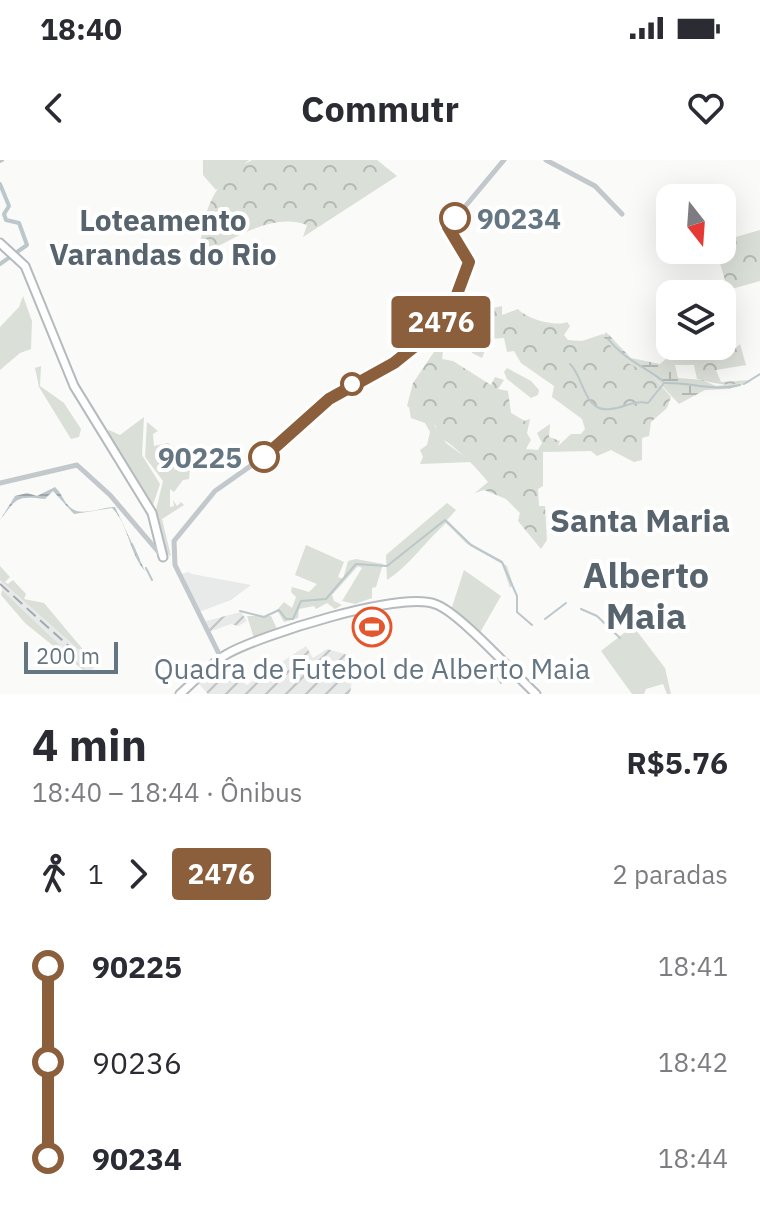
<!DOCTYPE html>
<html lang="pt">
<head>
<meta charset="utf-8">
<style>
	:root { --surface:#fff; --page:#f7f7f7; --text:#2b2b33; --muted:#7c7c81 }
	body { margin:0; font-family:"IBM Plex Sans",sans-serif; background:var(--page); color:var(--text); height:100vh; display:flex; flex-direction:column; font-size:30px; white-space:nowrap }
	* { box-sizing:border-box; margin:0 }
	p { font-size:26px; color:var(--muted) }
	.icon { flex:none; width:44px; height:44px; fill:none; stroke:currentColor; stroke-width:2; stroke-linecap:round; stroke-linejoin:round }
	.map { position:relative; height:534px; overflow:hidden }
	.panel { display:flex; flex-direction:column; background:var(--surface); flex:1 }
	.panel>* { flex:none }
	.badge { padding:0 16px; border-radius:6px; font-size:28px; line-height:52px }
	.needle { width:52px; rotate:163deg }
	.buttons { position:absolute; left:656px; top:24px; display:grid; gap:16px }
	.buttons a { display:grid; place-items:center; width:80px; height:80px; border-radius:16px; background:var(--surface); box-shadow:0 8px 32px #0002; font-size:40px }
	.scale { position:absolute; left:24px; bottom:20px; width:94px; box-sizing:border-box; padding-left:8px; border:4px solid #657683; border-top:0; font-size:22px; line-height:28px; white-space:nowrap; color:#657683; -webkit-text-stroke:6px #fff; paint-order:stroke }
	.map>.badge { position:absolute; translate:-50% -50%; box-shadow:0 0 0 4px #fff }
	.legs { display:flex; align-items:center; gap:12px; height:88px; padding:0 32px; font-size:26px }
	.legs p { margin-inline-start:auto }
	.summary { display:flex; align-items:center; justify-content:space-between; height:136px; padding:0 32px }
	h1 { font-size:44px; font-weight:700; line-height:60px }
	ul { padding:0 32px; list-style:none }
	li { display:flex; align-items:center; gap:28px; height:96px; font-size:30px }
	li i { display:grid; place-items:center; width:12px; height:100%; margin:0 10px; background:currentColor }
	li i::after { content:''; width:20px; height:20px; margin:-10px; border:6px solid; border-radius:50%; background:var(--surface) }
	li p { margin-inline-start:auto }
	li:first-child i { background:linear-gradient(#0000 50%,currentColor 0) }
	li:last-child i { background:linear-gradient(currentColor 50%,#0000 0) }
	.status { display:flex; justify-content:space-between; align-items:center; height:56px; padding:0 40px; background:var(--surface); direction:ltr }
	.status svg { height:22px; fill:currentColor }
	header { display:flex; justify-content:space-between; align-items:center; height:104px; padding:0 32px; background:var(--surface); font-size:36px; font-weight:700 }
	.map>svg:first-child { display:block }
	.built { fill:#e8e9e9 }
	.industrial { fill:url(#industrial-furrows) }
	.grass { fill:#dadfd7 }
	.forest { fill:url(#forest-crowns) }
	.wetland { fill:url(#wetland-marsh) }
	.water { fill:url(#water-rules) }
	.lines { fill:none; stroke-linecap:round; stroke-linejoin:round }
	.stream { stroke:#bbc7cb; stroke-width:2 }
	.canal { stroke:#bbc7cb; stroke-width:4 }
	.major-casing { stroke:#b5babe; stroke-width:11 }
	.minor { stroke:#c3c8cc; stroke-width:5 }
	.major { stroke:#fff; stroke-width:7 }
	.rail { stroke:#a2aab0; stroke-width:2; stroke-dasharray:12 6; stroke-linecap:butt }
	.line-1-casing { stroke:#fff; stroke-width:18 }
	.line-1 { stroke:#8b5e3c; stroke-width:12 }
	.stop-1-dot { fill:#fff; stroke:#8b5e3c; stroke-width:4 }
	.labels { text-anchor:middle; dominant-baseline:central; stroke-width:8; stroke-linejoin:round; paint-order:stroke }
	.stop-label { font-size:28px; font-weight:bold; fill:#657683; stroke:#fff; text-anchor:start }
	.poi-label { font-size:28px; fill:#657683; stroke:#fff }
	.neighbourhood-label { font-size:30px; font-weight:bold; fill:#57646e; stroke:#fff }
	.quarter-label { font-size:32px; font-weight:bold; fill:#57646e; stroke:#fff }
	.district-label { font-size:36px; font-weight:bold; fill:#57646e; stroke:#fff }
</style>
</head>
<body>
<div class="status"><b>18:40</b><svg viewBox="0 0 49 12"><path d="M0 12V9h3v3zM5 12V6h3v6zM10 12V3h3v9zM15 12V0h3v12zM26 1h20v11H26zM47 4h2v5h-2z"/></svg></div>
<header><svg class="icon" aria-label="back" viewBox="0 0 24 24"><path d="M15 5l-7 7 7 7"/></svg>Commutr<svg class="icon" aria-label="heart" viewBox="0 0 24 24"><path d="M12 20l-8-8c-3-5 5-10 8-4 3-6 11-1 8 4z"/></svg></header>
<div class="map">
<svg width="760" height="534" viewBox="0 0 760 534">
	<defs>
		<pattern id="industrial-furrows" width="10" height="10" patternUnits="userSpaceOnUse" patternTransform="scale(2)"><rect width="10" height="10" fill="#e8e9e9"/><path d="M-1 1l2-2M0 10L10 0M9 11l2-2" fill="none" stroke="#c0c1c2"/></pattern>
		<pattern id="forest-crowns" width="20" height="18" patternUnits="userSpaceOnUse" patternTransform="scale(2)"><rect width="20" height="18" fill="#dadfd7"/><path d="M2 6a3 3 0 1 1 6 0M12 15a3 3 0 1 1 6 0" fill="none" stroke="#b4b9b4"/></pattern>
		<pattern id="wetland-marsh" width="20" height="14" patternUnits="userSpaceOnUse" patternTransform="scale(2)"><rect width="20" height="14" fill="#dadfd7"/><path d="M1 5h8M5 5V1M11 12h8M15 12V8" fill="none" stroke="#b4b9b4"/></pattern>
		<pattern id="water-rules" width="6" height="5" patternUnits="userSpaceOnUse" patternTransform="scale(2)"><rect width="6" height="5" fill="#bbc7cb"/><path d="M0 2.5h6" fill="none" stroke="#9ca6aa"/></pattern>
	</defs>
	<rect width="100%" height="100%" fill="#fafaf8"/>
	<!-- built -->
	<path class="built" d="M 188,412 L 192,414 L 251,425 L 231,440 L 199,452 L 182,414 Z
		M 0,420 L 96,505 L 89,513 L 2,430 Z"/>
	<!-- industrial -->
	<path class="industrial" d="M 241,452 L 247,461 L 238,466 L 231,464 L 209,472 L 206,461 Z
		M 306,486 L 313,498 L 327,489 L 355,497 L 350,534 L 208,534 L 199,524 L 219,507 L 232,523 L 239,519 L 247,525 Z"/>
	<!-- grass -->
	<path class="grass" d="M 203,0 L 249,0 L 216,30 L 203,15 Z
		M 23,136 L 32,161 L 31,189 L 20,193 L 0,210 L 0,167 L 19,147 Z
		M 41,206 L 40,226 L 64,243 L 81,269 L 79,277 L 71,279 L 39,227 L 35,208 Z
		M 507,208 L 531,221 L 539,230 L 538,235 L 531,238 L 507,219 L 504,212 Z
		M 409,247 L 431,260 L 446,283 L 472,302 L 420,304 L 423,297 L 420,290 L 427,285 L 430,272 L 425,263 L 411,258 Z
		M 144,257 L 142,295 L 160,324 L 152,348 L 105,275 L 109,270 L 120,275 Z
		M 147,262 L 158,271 L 153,274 L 154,286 L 168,283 L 183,292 L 177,294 L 174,310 L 179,308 L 178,304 L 183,300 L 190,307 L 189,319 L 183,320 L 174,332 L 170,329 L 170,347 L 174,346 L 173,340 L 177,346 L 181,342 L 184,345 L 162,359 L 171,396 L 165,393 L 155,354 L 163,321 L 145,297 Z
		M 447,343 L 456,350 L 447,360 L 470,383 L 507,406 L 513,425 L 510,428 L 502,404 L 467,384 L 446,363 C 426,381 407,408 387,420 L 386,395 Z
		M 306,385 L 344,402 L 338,417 L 343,419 L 348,401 L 356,399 L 383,404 L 376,427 L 372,428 L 372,438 L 355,444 L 342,441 L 362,408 L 358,406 L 332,435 L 334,441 L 342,445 L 335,449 L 327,443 L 316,449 L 314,446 L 299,449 L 298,458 L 284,462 L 277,450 L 284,442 L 292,448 L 296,437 L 291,432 L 292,427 L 309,432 L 317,424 L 295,415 Z
		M 0,406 L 10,417 L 5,422 L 8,424 L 13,420 L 26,434 L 24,439 L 44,443 L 96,505 L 0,420 Z
		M 464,410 L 501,436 L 478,476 L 451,450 Z
		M 2,430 L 89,513 L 88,514 L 25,463 L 1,435 Z
		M 247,456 L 271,456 L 278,471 L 254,478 Z
		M 633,466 L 665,508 L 671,534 L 667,534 L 663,524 L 646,529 L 644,534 L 632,534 L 601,491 Z"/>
	<!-- forest -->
	<path class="forest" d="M 252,0 L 377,0 L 397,16 L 303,77 L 307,65 C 274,52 234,78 204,94 L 200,93 C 202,53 213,19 252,0 Z
		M 760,70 L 760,121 L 728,130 L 716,90 L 722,90 L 722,81 Z
		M 471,144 L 480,151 L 502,146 L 502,155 L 518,149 C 527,159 555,167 567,162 L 570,166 L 564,175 L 568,180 L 582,181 L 603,174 L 624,201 L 651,214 L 671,237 L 667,248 L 651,262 L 649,276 L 642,278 L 642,300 L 634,302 L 611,290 L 597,296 L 591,291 L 543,292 L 543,326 L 538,329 L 539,346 L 545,346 L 547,380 L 541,389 L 518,361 L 520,353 L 506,339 L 484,330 L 475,333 L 488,322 C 479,310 450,280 437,277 L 436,266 L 407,246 L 413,223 L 436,189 L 443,191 L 442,199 L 453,201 L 491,225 L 495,217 L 504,220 L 498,229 L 508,231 L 511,253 L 525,261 L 530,259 L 527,273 L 531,280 L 526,289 L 538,290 L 542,283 L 537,273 L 550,264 L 549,277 L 560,281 L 558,286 L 571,274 L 581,274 L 585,269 L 582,259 L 552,237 L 554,226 L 521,203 L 514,191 L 507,192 L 504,178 L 490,179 L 482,198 L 472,193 L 472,186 L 481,182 L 472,182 L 468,170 L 470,164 L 475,161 L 464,152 L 465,147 Z
		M 740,184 L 746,205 L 716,210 L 721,222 L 751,220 C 732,229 715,223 697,219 L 694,205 L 675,205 L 669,200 L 693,186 L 727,196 Z"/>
	<!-- wetland -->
	<path class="wetland" d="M 606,172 L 631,198 L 660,204 L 667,198 L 675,205 L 678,218 L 702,220 L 716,226 L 752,222 L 728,229 L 705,230 L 679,244 L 651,214 L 621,200 L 603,176 Z"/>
	<!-- water -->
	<path class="water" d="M 55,327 C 62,333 63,342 71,348 C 82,357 101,347 115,347 L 145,411 C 129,393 129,365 112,348 L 74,354 L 53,331 L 45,339 C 16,336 18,337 0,360 L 15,336 L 27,333 L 37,336 Z"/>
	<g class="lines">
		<!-- stream -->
		<path class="stream" d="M 608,179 C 624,199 643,206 663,221
			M 570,204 C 584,217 584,253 610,249 C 625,248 632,240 648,243 L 664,223 C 690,222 715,232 740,225
			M 744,224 L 760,214
			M 132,384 L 139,400
			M 146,408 L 152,420
			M 581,449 L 597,456 L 620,478
			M 240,451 L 264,457 L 279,450 L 286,459 L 293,459 L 301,441 L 326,439 L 356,404 L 387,406 L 445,360 L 471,385 L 502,402 L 517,436 L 517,452 L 532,465
			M 545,459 L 566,443
			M 498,518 L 501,523"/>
		<!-- canal -->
		<path class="canal" d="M 0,1 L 2,0
			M 0,24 L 9,46 L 4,54 L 6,60 L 19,63 L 27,85 L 0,104"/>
		<defs>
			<path id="major" d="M 0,83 L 25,106 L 74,226 L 152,353 L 163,397
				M 180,534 C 195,521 210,504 227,494 C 261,475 399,431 435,444 C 458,451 515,515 536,534"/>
		</defs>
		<!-- major casing -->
		<use href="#major" class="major-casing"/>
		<!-- minor -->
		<path class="minor" d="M 546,0 L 595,26 L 622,54
			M 0,323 L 77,305 L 110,335 L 161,395
			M 221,498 L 175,405 L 174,381 L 215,331 L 269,293 L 309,254 L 337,233 L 394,203 L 430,174 L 456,137 L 469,102 L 448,67 L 504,0"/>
		<!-- major -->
		<use href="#major" class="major"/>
		<!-- rail -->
		<path class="rail" d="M 0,424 L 93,508"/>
	</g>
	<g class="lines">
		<defs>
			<path id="line-1" d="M 264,297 L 329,239 L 394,203 L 430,174 L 456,137 L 469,102 L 448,67 L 455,58"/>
		</defs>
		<!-- line-1 casing -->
		<use href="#line-1" class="line-1-casing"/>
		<!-- line-1 -->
		<use href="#line-1" class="line-1"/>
	</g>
	<!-- icons -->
	<defs>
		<symbol id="stadium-ring" viewBox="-11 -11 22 22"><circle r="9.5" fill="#fff" stroke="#e4572e" stroke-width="1.5"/><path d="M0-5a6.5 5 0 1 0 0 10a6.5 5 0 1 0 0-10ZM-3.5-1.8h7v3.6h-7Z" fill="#e4572e"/></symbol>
	</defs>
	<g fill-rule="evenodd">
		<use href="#stadium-ring" x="350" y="445" width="44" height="44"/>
	</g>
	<!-- markers -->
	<g class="stop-1-dot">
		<circle cx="455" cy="58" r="14"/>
		<circle cx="352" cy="224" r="10"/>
		<circle cx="264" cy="297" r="14"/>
	</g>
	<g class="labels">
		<!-- stop labels -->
		<g class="stop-label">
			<text x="477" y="58">90234</text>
			<text x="242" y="297" text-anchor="end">90225</text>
		</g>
		<!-- poi labels -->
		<g class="poi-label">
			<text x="372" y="508">Quadra de Futebol de Alberto Maia</text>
		</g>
		<!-- neighbourhood labels -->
		<g class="neighbourhood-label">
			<text x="163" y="59">Loteamento<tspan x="163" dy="34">Varandas do Rio</tspan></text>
		</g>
		<!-- quarter labels -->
		<g class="quarter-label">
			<text x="640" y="360">Santa Maria</text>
		</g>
		<!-- district labels -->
		<g class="district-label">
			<text x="646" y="414">Alberto<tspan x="646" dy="41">Maia</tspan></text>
		</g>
	</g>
</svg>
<div class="buttons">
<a><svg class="needle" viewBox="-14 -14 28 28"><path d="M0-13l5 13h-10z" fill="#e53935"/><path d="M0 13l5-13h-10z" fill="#7c7c81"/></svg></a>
<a><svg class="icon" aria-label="layers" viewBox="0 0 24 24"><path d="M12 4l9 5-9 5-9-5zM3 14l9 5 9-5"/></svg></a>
</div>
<div class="scale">200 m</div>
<b class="badge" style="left:441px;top:162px;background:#8b5e3c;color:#fff">2476</b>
</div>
<section class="panel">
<div class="summary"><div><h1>4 min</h1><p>18:40 – 18:44 · Ônibus</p></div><b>R$5.76</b></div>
<div class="legs"><svg class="icon" aria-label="walk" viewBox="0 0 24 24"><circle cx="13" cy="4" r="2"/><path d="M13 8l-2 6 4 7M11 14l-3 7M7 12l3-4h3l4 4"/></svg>1<svg class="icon" aria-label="forward" viewBox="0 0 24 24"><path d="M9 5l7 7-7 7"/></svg><b class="badge" style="background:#8b5e3c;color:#fff">2476</b><p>2 paradas</p></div>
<ul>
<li><i style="color:#8b5e3c"></i><b>90225</b><p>18:41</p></li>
<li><i style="color:#8b5e3c"></i><span>90236</span><p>18:42</p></li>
<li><i style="color:#8b5e3c"></i><b>90234</b><p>18:44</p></li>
</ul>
</section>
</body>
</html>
